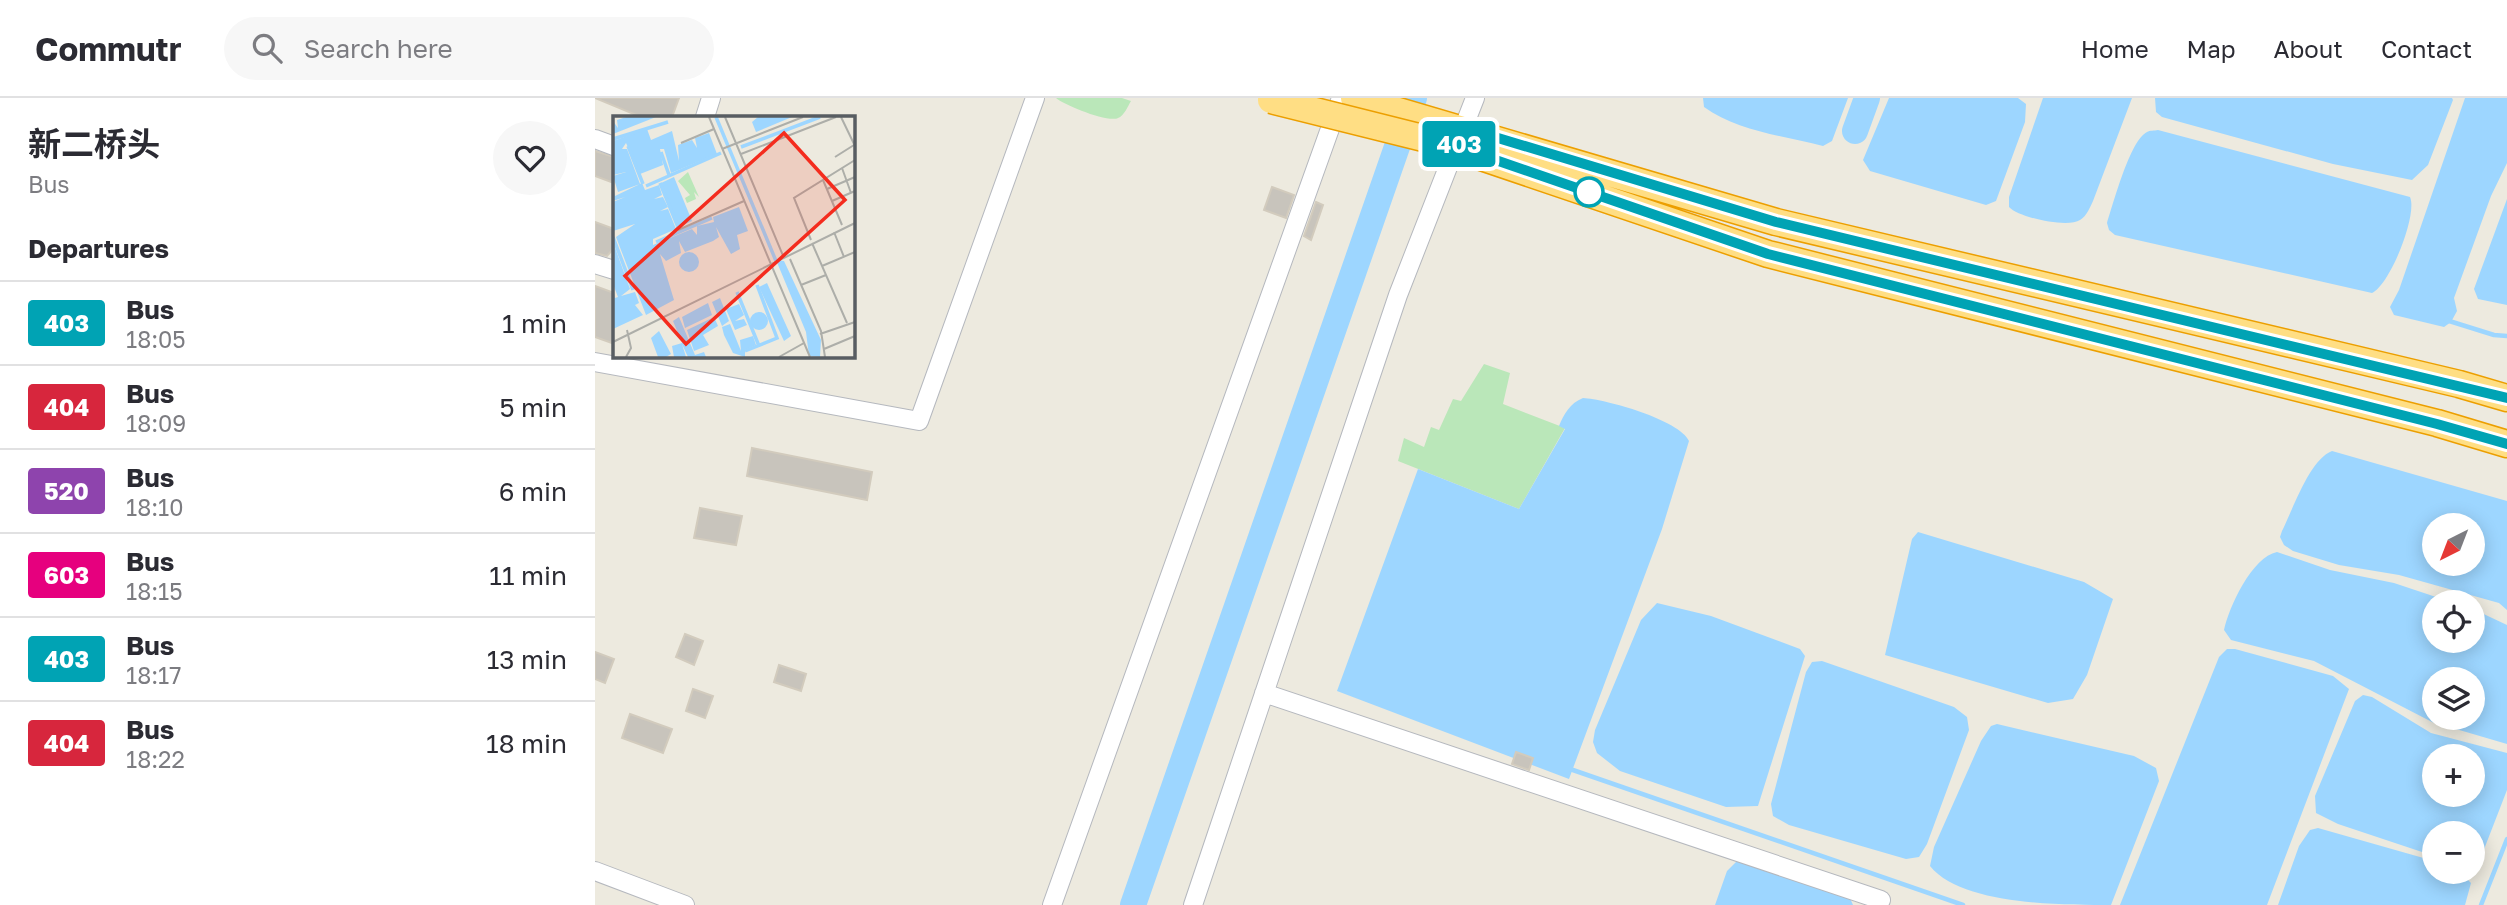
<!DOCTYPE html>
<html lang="en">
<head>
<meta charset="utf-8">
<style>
	:root { --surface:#fff; --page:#f7f7f7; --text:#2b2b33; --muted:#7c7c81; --line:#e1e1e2 }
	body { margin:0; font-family:"Golos Text","Noto Sans SC",sans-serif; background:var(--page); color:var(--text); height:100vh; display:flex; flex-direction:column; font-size:26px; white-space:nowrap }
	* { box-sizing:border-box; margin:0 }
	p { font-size:23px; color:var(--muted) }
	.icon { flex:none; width:38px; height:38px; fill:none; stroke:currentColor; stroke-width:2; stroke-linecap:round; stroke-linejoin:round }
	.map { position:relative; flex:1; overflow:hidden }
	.details { display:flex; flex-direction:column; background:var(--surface); width:595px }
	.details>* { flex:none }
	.badge { padding:0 14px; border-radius:5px; font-size:24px; line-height:46px }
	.needle { width:46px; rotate:222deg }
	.buttons { position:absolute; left:1827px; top:415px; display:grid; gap:14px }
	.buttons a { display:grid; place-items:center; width:63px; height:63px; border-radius:50%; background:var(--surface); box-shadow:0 4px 18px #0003; font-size:35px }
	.map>.badge { position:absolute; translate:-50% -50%; box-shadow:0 0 0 4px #fff }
	h2 { padding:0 28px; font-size:26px; line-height:63px }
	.round { display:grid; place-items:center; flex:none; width:74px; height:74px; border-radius:37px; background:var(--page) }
	.head { display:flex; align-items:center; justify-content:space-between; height:119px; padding:0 28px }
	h1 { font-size:33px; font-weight:700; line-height:52px }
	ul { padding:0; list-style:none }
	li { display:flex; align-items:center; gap:21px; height:84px; padding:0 28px; border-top:2px solid var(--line) }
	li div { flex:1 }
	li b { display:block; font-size:26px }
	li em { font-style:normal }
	li .badge { min-width:77px; font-weight:700; text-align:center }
	header { display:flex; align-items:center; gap:42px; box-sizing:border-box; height:98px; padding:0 35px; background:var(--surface); border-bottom:2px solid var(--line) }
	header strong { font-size:33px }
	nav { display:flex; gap:38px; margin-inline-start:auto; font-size:24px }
	.search { width:490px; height:63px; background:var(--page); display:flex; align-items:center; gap:18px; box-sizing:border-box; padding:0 24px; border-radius:38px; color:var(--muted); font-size:26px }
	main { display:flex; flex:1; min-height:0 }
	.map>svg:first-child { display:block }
	.green { fill:#bae7b9 }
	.water { fill:#9dd6ff; fill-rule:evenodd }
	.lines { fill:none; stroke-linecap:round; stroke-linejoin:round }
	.stream { stroke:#9dd6ff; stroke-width:4.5 }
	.river { stroke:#9dd6ff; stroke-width:26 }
	.building { fill:#c8c4bc; stroke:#d2cbbd; stroke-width:2 }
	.minor-casing { stroke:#b5b8be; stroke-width:20 }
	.highway-casing { stroke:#ec9f00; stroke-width:29 }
	.minor { stroke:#fff; stroke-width:18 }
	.highway { stroke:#ffde84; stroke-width:26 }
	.highway-bridge-casing { stroke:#ec9f00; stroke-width:29; stroke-linecap:butt }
	.highway-bridge { stroke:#ffde84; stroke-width:26 }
	.line-casing { stroke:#fff; stroke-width:16 }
	.line { stroke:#00a3b4; stroke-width:10 }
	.stop-dot { fill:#fff; stroke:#00a3b4; stroke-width:3.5 }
	.inset-river { fill:none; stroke:#9dd6ff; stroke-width:3.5 }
	.inset-road { fill:none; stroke:#adaea9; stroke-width:2 }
	.view { fill:#f42c1e; fill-opacity:0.15; stroke:#f42c1e; stroke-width:3.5 }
	.inset-edge { fill:none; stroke:#585d62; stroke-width:3.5 }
</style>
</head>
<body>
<header>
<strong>Commutr</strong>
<div class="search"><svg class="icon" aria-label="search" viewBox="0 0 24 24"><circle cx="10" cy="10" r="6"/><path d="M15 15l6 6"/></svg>Search here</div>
<nav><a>Home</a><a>Map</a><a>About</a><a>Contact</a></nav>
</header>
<main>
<section class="details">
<div class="head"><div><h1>新二桥头</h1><p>Bus</p></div><a class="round"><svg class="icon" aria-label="heart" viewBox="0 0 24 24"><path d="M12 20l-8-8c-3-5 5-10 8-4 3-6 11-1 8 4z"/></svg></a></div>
<h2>Departures</h2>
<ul>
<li><span class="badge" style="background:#00a3b4;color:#fff">403</span><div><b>Bus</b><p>18:05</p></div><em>1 min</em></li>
<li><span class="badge" style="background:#d7263d;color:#fff">404</span><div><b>Bus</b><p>18:09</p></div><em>5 min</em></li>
<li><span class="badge" style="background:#8e44ad;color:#fff">520</span><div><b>Bus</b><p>18:10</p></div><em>6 min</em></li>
<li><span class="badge" style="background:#e6007e;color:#fff">603</span><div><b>Bus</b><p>18:15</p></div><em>11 min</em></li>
<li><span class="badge" style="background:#00a3b4;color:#fff">403</span><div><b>Bus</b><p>18:17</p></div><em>13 min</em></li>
<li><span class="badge" style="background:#d7263d;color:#fff">404</span><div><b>Bus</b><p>18:22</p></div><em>18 min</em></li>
</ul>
</section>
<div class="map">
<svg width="1912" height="807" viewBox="0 0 1912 807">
	<rect width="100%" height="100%" fill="#edeadf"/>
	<!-- green -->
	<path class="green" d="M 461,0 L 527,0 L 536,3 C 533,8 529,18 523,20 C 513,25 469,7 461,0 Z
		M 889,266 L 915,275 L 908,306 L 970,330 L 924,411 L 803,363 L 809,340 L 829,349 L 836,329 L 844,332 L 858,301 L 866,303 Z"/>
	<!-- water -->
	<path class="water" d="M 1108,0 L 1253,0 L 1237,43 L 1228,48 C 1189,38 1142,33 1109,9 Z
		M 1294,0 L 1423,0 L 1431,6 L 1430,24 L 1401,103 L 1391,107 L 1275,73 L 1268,62 Z
		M 1448,0 L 1537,0 L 1498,103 C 1495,109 1492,118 1485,122 C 1473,130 1424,120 1414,109 L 1414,99 Z
		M 1560,0 L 1857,0 L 1858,2 L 1833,67 L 1817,82 L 1738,66 L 1567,19 L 1561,14 Z
		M 1870,0 L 1912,0 L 1912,65 L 1896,98 L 1859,200 L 1862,213 L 1856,224 L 1849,229 L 1799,217 L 1795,209 L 1804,192 Z
		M 1563,32 L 1815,99 C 1823,116 1795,187 1777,195 L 1520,137 L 1514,132 L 1512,125 C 1518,107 1535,42 1552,34 C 1555,32 1559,33 1563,32 Z
		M 1912,101 L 1912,207 L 1883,201 L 1879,191 Z
		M 988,300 C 1010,301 1085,322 1094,343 L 1067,431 L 974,681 L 742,593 L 823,371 L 924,411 L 970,331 L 964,328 C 969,316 975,305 988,300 Z
		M 1737,353 L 1912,403 L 1912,512 L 1904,505 L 1804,477 L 1744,467 L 1698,453 L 1689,447 L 1685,439 L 1687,433 C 1698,411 1715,361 1737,353 ZM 1839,427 L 1878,427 L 1878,466 L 1839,466 Z
		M 1323,434 L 1489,484 L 1518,501 L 1492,577 L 1478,601 L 1453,605 L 1290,557 L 1317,441 Z
		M 1682,454 L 1735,472 L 1799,485 L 1856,504 L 1839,504 L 1839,542 L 1878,542 L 1878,511 L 1912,527 L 1912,646 L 1837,624 L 1719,563 L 1636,542 L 1629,532 C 1634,509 1657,459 1682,454 ZM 1839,581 L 1878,581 L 1878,620 L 1839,620 Z
		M 1062,505 L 1116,518 L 1205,551 L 1210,558 L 1163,708 L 1131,709 L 1025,673 L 1002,655 L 998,644 L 1000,632 L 1046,522 Z
		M 1632,551 L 1640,551 L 1738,578 L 1754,591 L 1672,807 L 1525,807 L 1624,559 Z
		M 1227,563 L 1359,609 L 1372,619 L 1374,632 L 1332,746 L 1324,759 L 1311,761 L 1194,727 L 1178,718 L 1176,706 L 1211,574 L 1217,564 Z
		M 1768,597 L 1777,599 L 1836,635 L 1912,655 L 1912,692 L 1881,772 L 1878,771 L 1878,735 L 1839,735 L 1839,758 L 1743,726 L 1721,715 L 1720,698 L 1760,603 ZM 1839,658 L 1878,658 L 1878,696 L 1839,696 Z
		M 1402,626 L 1539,658 L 1561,670 L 1564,683 L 1516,807 C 1466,807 1366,807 1335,768 L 1339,749 L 1386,643 L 1396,628 Z
		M 1723,730 L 1839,763 L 1839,774 L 1865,774 L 1876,785 L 1870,807 L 1683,807 L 1704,748 L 1715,732 Z
		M 1148,762 L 1254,798 L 1258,807 L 1120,807 L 1132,773 L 1142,763 Z"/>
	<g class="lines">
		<!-- stream -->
		<path class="stream" d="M 1851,222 L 1899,237 L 1912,238
			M 975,671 L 1368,807
			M 1886,807 L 1912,741"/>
		<!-- river -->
		<path class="river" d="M 1260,33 L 1272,0
			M 538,807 L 819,0"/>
	</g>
	<!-- building -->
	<path class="building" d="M 0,0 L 84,0 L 77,19 L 46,19 Z
		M 0,53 L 19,59 L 19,85 L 0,78 Z
		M 677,89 L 699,97 L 691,120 L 669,112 Z
		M 721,104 L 728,107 L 716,142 L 709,138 Z
		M 0,124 L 19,131 L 19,150 L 12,158 L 0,155 Z
		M 0,188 L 19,195 L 17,245 L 0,239 Z
		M 157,350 L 277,374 L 272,402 L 152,378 Z
		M 105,410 L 147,418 L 141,447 L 99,440 Z
		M 90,536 L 108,543 L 99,567 L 81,559 Z
		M 0,554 L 19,561 L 10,585 L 0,581 Z
		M 184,567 L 211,576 L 206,593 L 179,584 Z
		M 98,591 L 118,598 L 110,620 L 91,613 Z
		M 35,616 L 77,631 L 68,655 L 27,640 Z
		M 921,654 L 938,660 L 934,672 L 917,666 Z"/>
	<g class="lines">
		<defs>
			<path id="minor" d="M 110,19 L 116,0
				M 0,41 L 19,48
				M 0,166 L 19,172
				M 0,264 L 324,323 L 440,0
				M 669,595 L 1286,802
				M 0,773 L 90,807
				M 457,807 L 746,0
				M 598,807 L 803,197 L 880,0"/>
			<path id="highway" d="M 759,0 L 1181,124 L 1864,286 L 1912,300
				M 836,42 L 1173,156 L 1842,325 L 1912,346"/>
		</defs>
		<!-- minor casing -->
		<use href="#minor" class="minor-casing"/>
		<!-- highway casing -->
		<use href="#highway" class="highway-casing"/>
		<!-- minor -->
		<use href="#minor" class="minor"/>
		<!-- highway -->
		<use href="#highway" class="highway"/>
		<defs>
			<path id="highway-bridge" d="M 676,2 L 836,42"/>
		</defs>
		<!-- highway-bridge casing -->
		<use href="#highway-bridge" class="highway-bridge-casing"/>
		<!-- highway-bridge -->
		<use href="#highway-bridge" class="highway-bridge"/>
	</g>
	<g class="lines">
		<defs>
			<path id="line" d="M 1912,300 L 1181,124 L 870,30 L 863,49 L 1173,156 L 1842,326 L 1912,346"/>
		</defs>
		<!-- line casing -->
		<use href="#line" class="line-casing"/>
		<!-- line -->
		<use href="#line" class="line"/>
	</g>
	<!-- markers -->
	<circle class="stop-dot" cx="994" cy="94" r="14"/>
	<!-- overview -->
	<g transform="translate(18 18)">
		<rect width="242" height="242" fill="#edeadf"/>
		<path d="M 75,56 L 86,81 L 81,76 L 83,83 L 74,87 L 72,82 L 77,79 L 65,65 Z" fill="#bae7b9"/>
		<path d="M 13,1 L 43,1 L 0,18 L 0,5 L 5,12 L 4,4 ZM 145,1 L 179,1 L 143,16 L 139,6 ZM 34,13 L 38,24 L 59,15 L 66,45 L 65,29 L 79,24 L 84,32 L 82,22 L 96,17 L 104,38 L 58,57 L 51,33 L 47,33 L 50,49 L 27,58 L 13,27 L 9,33 L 14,33 L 27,68 L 5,76 L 0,60 L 13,56 L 0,59 L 0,25 ZM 61,61 L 79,105 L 66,111 L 48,67 ZM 29,67 L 32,74 L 46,69 L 49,79 L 41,83 L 50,81 L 55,91 L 47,95 L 55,93 L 63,113 L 40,123 L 40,129 L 79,113 L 84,119 L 84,110 L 101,106 L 100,101 L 126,91 L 135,115 L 124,119 L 127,133 L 118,138 L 103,111 L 106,121 L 100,125 L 72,136 L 66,125 L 68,137 L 53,145 L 47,138 L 61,184 L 33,199 L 3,121 L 22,108 L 0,115 L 0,86 L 12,81 L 0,85 L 0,71 L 2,80 ZM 0,126 L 17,173 L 8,180 L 22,176 L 26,187 L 22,189 L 30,199 L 0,213 L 0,172 L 2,182 L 5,181 L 0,168 ZM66 146a10 10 0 1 1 20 0a10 10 0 1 1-20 0ZM 163,144 L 171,145 L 208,224 L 207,241 L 196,240 L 193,216 ZM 154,167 L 178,220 L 171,225 L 146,171 ZM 107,182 L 116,205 L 109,210 L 99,186 ZM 95,187 L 99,199 L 72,212 L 69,201 ZM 126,188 L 131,199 L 122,205 L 131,203 L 134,209 L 122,214 L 113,193 ZM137 205a9 9 0 1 1 18 0a9 9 0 1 1-18 0ZM 66,201 L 82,239 L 91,236 L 93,241 L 75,241 L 69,228 L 73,241 L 61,241 L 59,230 L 69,227 L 60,205 ZM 101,201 L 105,210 L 90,219 L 96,229 L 81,235 L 74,214 ZM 117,208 L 128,235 L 127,224 L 140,220 L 143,229 L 132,234 L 132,241 L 120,237 L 111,219 L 109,211 ZM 46,215 L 58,238 L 53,241 L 45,241 L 38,222 Z" fill="#9dd6ff"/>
		<path class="inset-river" d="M 103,1 L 163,145M 0,23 L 55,6M 15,30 L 30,68M 128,31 L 207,1M 48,36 L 56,59M 47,67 L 65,111M 33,70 L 108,37M 0,121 L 20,174M 43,126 L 99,102M 124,176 L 146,230M 132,235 L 164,222 L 144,169"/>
		<path class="inset-road" d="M 96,1 L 197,241M 112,1 L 171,142M 228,1 L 242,30M 68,27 L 101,13M 109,33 L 190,1M 128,38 L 223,1M 222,41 L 241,29M 229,52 L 238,77M 210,64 L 229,109M 214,73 L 242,61M 219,85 L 242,75M 65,114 L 131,85M 221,116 L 231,141M 198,124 L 181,82 L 242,44M 199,127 L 234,207M 177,143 L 208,215 L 212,241M 209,150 L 242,136M 188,169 L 213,159M 207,218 L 242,206M 0,226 L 242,107M 211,233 L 242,220M 13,241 L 18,232 L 14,214M 166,241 L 191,227"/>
		<path class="view" d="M 171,17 L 232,84 L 73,228 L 12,160 Z"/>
		<rect width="242" height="242" class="inset-edge"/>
	</g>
</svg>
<div class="buttons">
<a><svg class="needle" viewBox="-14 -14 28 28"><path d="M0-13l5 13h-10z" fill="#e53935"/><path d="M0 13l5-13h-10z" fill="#7c7c81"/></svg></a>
<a><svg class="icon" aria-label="locate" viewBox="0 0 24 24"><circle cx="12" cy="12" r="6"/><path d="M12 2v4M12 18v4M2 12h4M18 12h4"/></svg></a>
<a><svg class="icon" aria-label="layers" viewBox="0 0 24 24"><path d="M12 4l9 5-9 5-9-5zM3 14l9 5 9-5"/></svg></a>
<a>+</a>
<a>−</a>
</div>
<b class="badge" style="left:864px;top:46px;background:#00a3b4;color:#fff">403</b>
</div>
</main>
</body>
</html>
